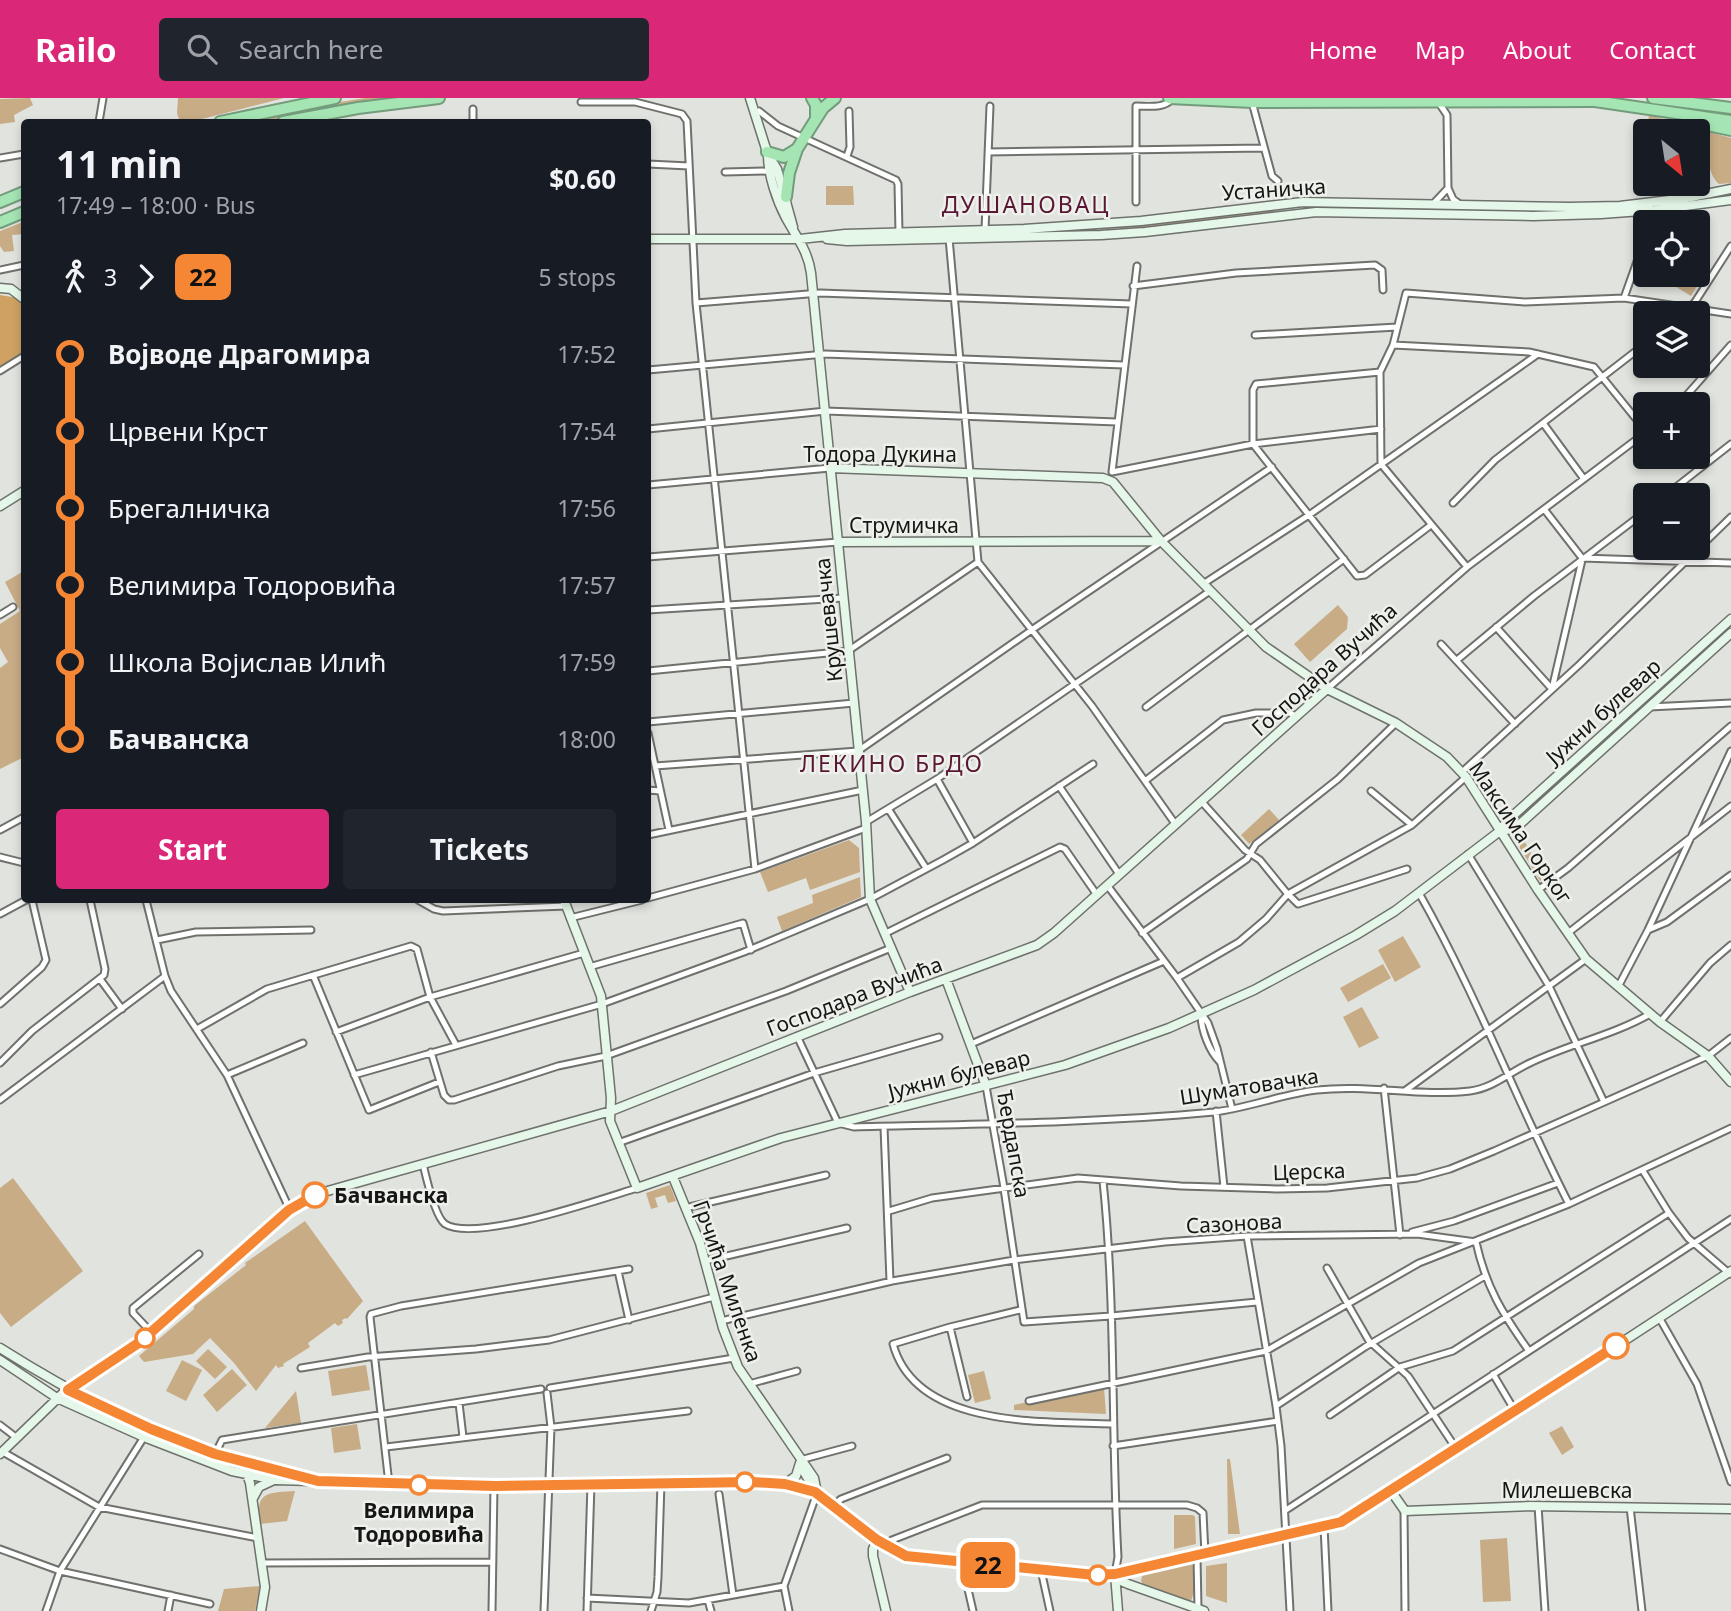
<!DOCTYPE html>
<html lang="en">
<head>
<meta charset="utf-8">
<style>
	:root { --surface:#171b24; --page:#20242c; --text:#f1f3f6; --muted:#9ea1a6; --accent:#db2777 }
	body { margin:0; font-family:"Noto Sans",sans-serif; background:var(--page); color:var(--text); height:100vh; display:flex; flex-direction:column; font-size:26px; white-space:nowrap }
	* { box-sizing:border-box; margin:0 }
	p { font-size:23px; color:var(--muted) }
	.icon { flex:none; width:38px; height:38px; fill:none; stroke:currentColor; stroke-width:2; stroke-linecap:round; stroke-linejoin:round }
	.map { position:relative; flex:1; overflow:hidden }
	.side { position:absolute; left:21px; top:21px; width:630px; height:784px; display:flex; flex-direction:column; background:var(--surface); border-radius:7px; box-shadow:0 4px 10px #0003 }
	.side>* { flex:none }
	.badge { padding:0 14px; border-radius:10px; font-size:24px; line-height:46px }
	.needle { width:46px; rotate:150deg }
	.fabs { position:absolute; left:1633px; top:21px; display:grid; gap:14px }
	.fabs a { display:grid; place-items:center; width:77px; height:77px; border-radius:7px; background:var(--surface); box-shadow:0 4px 10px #0003; font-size:35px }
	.map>.badge { position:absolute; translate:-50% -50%; box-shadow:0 0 0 4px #fff }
	.legs { display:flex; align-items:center; gap:10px; height:77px; padding:0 35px; font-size:23px }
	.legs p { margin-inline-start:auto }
	.head { display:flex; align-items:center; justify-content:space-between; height:119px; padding:0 35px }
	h1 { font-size:38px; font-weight:700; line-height:52px }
	.primary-button { display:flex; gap:14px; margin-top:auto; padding:14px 35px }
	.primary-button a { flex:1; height:80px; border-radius:7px; background:var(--accent); color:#fff; font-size:28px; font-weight:700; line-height:80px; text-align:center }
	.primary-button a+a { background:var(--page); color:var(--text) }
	ul { padding:0 35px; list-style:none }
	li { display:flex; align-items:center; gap:24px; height:77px; font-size:26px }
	li i { display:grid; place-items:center; width:10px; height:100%; margin:0 9px; background:currentColor }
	li i::after { content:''; width:18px; height:18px; margin:-9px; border:5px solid; border-radius:50%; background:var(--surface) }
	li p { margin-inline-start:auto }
	li:first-child i { background:linear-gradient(#0000 50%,currentColor 0) }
	li:last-child i { background:linear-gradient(currentColor 50%,#0000 0) }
	header { display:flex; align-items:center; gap:42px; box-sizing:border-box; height:98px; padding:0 35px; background:var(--accent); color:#fff }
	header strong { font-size:33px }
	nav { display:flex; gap:38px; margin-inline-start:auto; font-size:24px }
	.search { width:490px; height:63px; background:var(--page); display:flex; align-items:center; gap:18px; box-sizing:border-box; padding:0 24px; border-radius:7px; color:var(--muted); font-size:26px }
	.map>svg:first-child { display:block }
	.green { fill:#c8ac86 }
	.forest { fill:#cfa263 }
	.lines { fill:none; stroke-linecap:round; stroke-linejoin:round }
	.street-casing { stroke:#6f716c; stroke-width:9 }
	.secondary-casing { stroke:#6f716c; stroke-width:11 }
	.highway-casing { stroke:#739c7c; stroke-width:14 }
	.street { stroke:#fff; stroke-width:5 }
	.secondary { stroke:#e4f7e8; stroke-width:8 }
	.highway { stroke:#a5e4b3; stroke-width:10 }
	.line-1-casing { stroke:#fff; stroke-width:16 }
	.line-1 { stroke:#f58634; stroke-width:10 }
	.stop-1-dot { fill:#fff; stroke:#f58634; stroke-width:3.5 }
	.labels { text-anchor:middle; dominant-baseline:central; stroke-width:5; stroke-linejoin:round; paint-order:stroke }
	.street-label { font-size:21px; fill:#161715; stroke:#eef0eb }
	.stop-label { font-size:21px; font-weight:bold; fill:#161715; stroke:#eef0eb; text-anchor:start }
	.neighbourhood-label { font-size:23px; letter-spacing:2px; fill:#591733; stroke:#eef0eb }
</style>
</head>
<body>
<header>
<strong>Railo</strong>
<div class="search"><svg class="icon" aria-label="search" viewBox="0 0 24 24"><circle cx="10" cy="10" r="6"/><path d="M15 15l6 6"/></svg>Search here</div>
<nav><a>Home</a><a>Map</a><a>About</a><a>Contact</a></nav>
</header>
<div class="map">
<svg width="1731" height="1513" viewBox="0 0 1731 1513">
	<rect width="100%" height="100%" fill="#e1e3de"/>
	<!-- green -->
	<path class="green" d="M 30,0 L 33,7 L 14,17 L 15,24 L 0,26 L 0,1 Z
		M 178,0 L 284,0 L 190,24 L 180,24 L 177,15 Z
		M 365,0 L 401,0 L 323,12 L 268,24 L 242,24 L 297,11 Z
		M 1649,17 L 1731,40 L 1731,85 L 1719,86 C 1708,77 1711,60 1698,49 L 1698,33 L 1669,33 L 1648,24 Z
		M 826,88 L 853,88 L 854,107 L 826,107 Z
		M 1274,111 L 1274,114 L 1159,129 L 1073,132 Z
		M 23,124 L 24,136 L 12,137 L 14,153 L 4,154 L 0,148 L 0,133 Z
		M 1661,177 L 1697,177 L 1702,180 L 1691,198 L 1660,179 Z
		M 24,473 L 24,659 L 0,671 L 0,570 L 8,564 L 0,550 L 0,526 L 20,513 L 5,484 Z
		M 1338,507 L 1348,519 L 1347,531 L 1310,564 L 1294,546 Z
		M 1269,711 L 1279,722 L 1249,746 L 1241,737 Z
		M 1522,739 L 1545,779 L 1540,783 L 1520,750 L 1519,745 Z
		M 849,742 L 859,750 L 860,774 L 810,792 L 806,780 L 768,794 L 760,774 Z
		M 860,779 L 861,799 L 782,833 L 777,819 L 813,805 L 812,797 Z
		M 1403,838 L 1421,869 L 1395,884 L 1378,852 Z
		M 1383,866 L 1391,880 L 1348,904 L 1340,890 Z
		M 1362,909 L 1379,940 L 1359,950 L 1343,919 Z
		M 13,1080 L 83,1173 L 11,1229 L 0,1215 L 0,1090 Z
		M 670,1087 L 676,1103 L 668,1105 L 665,1097 L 655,1100 L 658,1109 L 651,1111 L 646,1095 Z
		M 305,1123 L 363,1203 L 347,1221 L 346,1220 L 342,1222 L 343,1225 L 338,1228 L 335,1225 L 308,1245 L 310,1249 L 283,1266 L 284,1268 L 278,1270 L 276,1267 L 256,1293 L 234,1265 L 210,1240 L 193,1256 L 144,1264 L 139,1258 L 194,1211 L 194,1208 L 246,1167 L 245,1165 Z
		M 208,1251 L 227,1269 L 215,1281 L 196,1263 Z
		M 182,1262 L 202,1272 L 186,1303 L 166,1293 Z
		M 366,1267 L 370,1292 L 332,1298 L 328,1273 Z
		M 232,1271 L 247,1287 L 217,1314 L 203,1297 Z
		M 984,1273 L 991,1301 L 975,1305 L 968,1277 Z
		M 1104,1289 L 1106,1316 L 1014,1312 L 1014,1307 Z
		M 296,1293 L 301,1325 L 265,1330 Z
		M 357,1326 L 361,1351 L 334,1355 L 331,1330 Z
		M 1562,1328 L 1574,1349 L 1562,1357 L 1549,1335 Z
		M 1227,1361 L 1230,1361 L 1240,1436 L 1228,1436 Z
		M 295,1393 L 287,1423 L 260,1426 C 255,1393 267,1395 295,1393 Z
		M 1174,1417 L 1193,1417 L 1195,1419 L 1196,1446 L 1174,1451 Z
		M 1507,1440 L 1511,1503 L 1483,1504 L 1480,1442 Z
		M 1188,1464 L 1194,1468 L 1195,1491 L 1191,1503 L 1187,1504 L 1146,1490 L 1141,1483 L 1143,1474 Z
		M 1227,1465 L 1227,1505 L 1206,1498 L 1206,1468 Z
		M 260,1488 L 255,1513 L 218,1513 L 224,1491 Z"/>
	<!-- forest -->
	<path class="forest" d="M 0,197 L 18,200 L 24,212 L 24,254 L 0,269 Z"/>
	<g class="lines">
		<defs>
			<path id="street" d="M 581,4 L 635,4 L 682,16 L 687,23 L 696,205 L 755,771
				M 1252,4 L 1272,78 L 1278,83
				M 1439,5 L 1447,17 L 1448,90 L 1453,101 L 1461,107
				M 473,11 L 473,24
				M 759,13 L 778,28 L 896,82 L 898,86 L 899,135
				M 99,24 L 103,0
				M 988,54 L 1263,50
				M 847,58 L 850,49 L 849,13
				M 0,60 L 24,56
				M 648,66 L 689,68
				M 725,74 L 769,73
				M 1136,104 L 1136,8 C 1148,8 1164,11 1172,1
				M 1433,106 L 1448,90
				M 985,132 L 990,8
				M 949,140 L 978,464 L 1092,608 L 1176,727
				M 1137,168 L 1112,374 L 1253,346 L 1381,331
				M 0,172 L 24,167
				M 1133,188 L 1236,175 L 1375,167 L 1382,172 L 1383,192
				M 1624,200 L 1645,141
				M 696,205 L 820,195 L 1132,206
				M 1684,215 L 1695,204 L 1731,148
				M 1255,237 L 1397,229
				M 1393,247 L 1529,254 L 1594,269 L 1645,332
				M 648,272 L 825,256 L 1124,267
				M 0,273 L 24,258
				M 1380,274 L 1256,286 L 1253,292 L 1253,346 L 1357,478 L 1365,477 L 1431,427
				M 1679,306 L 1731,247
				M 1543,325 L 1584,381
				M 648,331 L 826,313 L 1117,324
				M 648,387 L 830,370
				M 1666,397 L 1731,346
				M 1453,405 L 1495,362 L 1645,246
				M 1544,411 L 1582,460
				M 648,459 L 838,444
				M 1582,460 L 1731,465
				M 1467,469 L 1381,366 L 1380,274 L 1393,247 L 1406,195 L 1525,204 L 1624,200 L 1731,216
				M 1203,486 L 1309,417 L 1538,256
				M 648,512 L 843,500
				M 0,517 L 13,509
				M 1496,529 L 1552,591
				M 1441,546 L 1515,626
				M 1457,562 L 1534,498 L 1645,414
				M 648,573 L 848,553 L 978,464
				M 1327,591 L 1467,469 L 1645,335
				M 1552,591 L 1582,462
				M 1146,609 L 1344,461
				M 1649,609 L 1731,605
				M 648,624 L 854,605
				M 648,635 L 669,732
				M 655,668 L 858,653 L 1036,529 L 1272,369
				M 1462,674 L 1580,566 L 1731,419
				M 937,681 L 973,745
				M 1145,683 L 1223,622 L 1256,615 L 1290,615 L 1297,619
				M 1059,688 L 1119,776
				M 648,692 L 660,693
				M 1371,693 L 1412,727
				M 1202,704 L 1245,752 L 1260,762 L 1286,794 L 1298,806 L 1407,771
				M 889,712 L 926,770
				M 866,724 L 937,681 L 1210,493
				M 0,732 L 24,719
				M 648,737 L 863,692
				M 1468,756 L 1549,888 L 1604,1004
				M 0,759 L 24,765
				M 1107,787 L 1177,880 L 1208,925 L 1217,950 L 1232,1011
				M 1538,792 L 1568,770 L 1731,628
				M 1419,795 C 1476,895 1517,1004 1569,1106
				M 648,800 L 755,771 L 866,730
				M 146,802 L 165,878 L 171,893 L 227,977 L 290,1112
				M 418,802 L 434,811 L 443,813 L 566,808
				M 0,816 L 26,802
				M 570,820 L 642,802
				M 1648,832 L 1667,824 L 1731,777
				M 886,835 L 1060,749 L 1065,751 L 1097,797
				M 1142,835 L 1247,761 L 1256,746 L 1338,681 L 1396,625
				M 1568,835 L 1731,708
				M 157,842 L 196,834 L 311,832
				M 589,869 L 743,825 L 751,852
				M 313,877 L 369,1012 L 439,984
				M 1177,880 L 1239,844 L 1266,821 L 1288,796 L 1412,727 L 1466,679
				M 100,881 L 122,911
				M 1618,889 L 1648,832 L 1731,653
				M 0,906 L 42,869 L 46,862 L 32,802
				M 1201,916 C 1201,932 1209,953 1220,964
				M 1660,924 L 1710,865 L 1731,847
				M 197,931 L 267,891 L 411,848 L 417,851 L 430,899 L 456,947
				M 336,934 L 430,899 L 584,855
				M 797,938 L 838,1025 L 854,1029 C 974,1026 1094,1025 1214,1014 C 1249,1010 1282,996 1317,992 C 1368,986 1420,999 1470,993 C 1494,990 1511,973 1532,964 C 1570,946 1613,937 1650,916
				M 971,946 L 1164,863
				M 431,954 L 444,997 L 449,1002 L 454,1002 L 558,968 L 606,958 L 786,893 L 891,850
				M 0,965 L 32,933 L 104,877 L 105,871 L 90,802
				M 227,977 L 303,945
				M 354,977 L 602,906 L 744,854 L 870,801 L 943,762 L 973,745 L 1093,666
				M 986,988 L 1003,1084 L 1024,1224 L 1111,1218 L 1257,1204
				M 1384,990 L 1400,1137 L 1403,1136
				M 1406,992 L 1586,861
				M 0,1002 L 165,878
				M 1216,1013 L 1224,1089
				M 884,1029 L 890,1183
				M 618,1045 L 814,975 L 939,939
				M 423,1066 C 426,1079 435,1119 445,1126 C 475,1145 601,1101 637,1090
				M 1643,1073 L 1669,1115 L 1688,1140 L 1730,1176
				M 1103,1083 C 1116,1208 1111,1334 1118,1459 L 1115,1476
				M 685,1110 L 826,1077
				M 889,1113 L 932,1100 L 1078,1080 L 1181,1088 L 1277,1091 L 1327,1090 L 1417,1080 L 1450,1071 L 1494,1053 L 1708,958 L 1731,940
				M 1412,1134 L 1454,1123 L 1558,1085
				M 1247,1138 L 1276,1308 L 1281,1348 L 1290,1513
				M 1476,1144 C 1486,1189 1502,1215 1529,1253
				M 705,1163 L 847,1130
				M 1327,1170 L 1369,1243 L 1408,1278 L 1457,1352
				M 618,1173 L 629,1222
				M 1020,1212 L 950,1229 L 893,1246 C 916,1331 1044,1323 1112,1326
				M 1660,1221 L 1697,1286 L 1731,1384
				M 721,1223 L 892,1183 L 1014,1162 L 1165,1144 L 1247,1138 L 1417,1136 L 1476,1144
				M 950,1229 L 967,1299
				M 151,1234 L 133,1215 L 133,1210 L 199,1156
				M 301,1270 L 368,1259 L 476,1251 L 549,1242 L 714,1199
				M 1493,1276 L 1515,1313
				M 749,1286 L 797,1273
				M 550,1290 L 734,1260
				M 1029,1303 L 1266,1253 L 1419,1165 L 1569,1106 L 1731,1030
				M 459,1305 L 463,1339
				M 1276,1308 L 1365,1249 L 1485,1178
				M 1330,1317 L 1400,1269 L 1453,1253 L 1669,1115
				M 0,1327 L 17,1340
				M 1113,1348 L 1278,1323
				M 386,1349 L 688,1313
				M 3,1354 L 99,1409 L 258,1440
				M 215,1356 L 222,1342 L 541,1291
				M 800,1362 L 852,1348
				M 389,1386 L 370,1219 L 371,1216 L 401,1208 L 629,1171
				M 719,1396 L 733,1497
				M 834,1407 L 841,1401 L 947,1360
				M 1538,1408 L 1545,1513
				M 1630,1409 L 1642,1513
				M 1286,1412 L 1731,1121
				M 1404,1413 L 1405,1513
				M 1324,1428 L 1328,1513
				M 886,1447 L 892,1442 L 982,1407 L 1187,1407 L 1197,1410 L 1203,1415 L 1205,1456
				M 0,1451 L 60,1473 L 210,1506
				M 1197,1458 L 1198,1511
				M 262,1465 L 493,1464
				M 962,1465 L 973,1513
				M 1041,1472 L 1050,1513
				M 587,1500 L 689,1505 L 784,1488
				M 708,1502 L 711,1513
				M 46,1513 L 60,1473 L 144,1339
				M 168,1513 L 171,1497
				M 492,1513 L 494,1388
				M 544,1513 L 551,1329 L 547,1295
				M 587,1513 L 591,1386
				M 651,1513 L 657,1494 L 658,1479 L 661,1385
				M 789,1513 L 784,1488 L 817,1395"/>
			<path id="secondary" d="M 750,0 L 768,57 L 777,71 L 793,129
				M 768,57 C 768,77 777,103 786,120 C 797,140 808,153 811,175 L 866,724 L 870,801 L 910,894
				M 648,141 L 800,141 L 845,136 L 1024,131 L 1141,123 L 1303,104 L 1569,109 L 1620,108 L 1686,100 L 1731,91
				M 827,141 L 847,143 L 1101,137 L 1145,134 L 1316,114 L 1533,118 L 1601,116 L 1655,112 L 1731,102
				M 0,190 L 11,191 L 24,201
				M 830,370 L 1103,380 L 1113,384 L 1161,443 L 1266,549 L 1327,591 L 1396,625 L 1447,659 L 1466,679 L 1538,792 L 1586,861 L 1660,924 L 1708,958 L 1731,984
				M 0,408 L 24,393
				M 838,444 L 1161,443
				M 1500,733 L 1511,731 L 1520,726 L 1731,535
				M 564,802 L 601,898 L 611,1000 L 610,1023 L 637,1090 L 781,1040 L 1065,967 L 1169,930 L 1254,892 L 1356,837 L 1395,813 L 1500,733 L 1507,723 L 1731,521
				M 946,881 L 986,988
				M 673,1079 L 700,1145 L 723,1230 L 738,1269 L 814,1380 L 817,1395
				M 0,1250 C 68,1293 139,1331 216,1357 C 245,1367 275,1372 305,1380
				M 0,1262 L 57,1300 L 144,1339 L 232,1373 L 275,1382 L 494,1388 L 753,1384 L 785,1386 L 815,1394 L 877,1442 L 911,1459 L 1095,1477 L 1115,1476 L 1140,1471 L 1341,1424 L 1457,1352 L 1731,1173
				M 0,1356 L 63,1295 L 140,1244 L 287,1115 L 303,1103 L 324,1094 L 611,1013 L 910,894 L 1037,847 L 1054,835 L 1327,591
				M 802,1365 L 803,1372 L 815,1393
				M 246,1373 L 250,1385 L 265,1489 L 261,1513
				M 785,1386 L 796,1378 L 800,1365
				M 1391,1393 L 1405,1413 L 1530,1408 L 1731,1411
				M 253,1400 L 259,1389 L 274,1382
				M 877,1442 L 873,1451 L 873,1458 L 886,1513
				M 1115,1476 L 1121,1483 L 1128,1486 L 1204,1513
				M 1115,1476 L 1118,1513"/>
			<path id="highway" d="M 812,0 L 816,7 L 816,20
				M 1169,0 L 1252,4 L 1593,3
				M 1653,0 L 1731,10
				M 1588,2 L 1731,23
				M 220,24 L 335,0
				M 283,24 L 358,10 L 439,0
				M 1693,24 L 1731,32
				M 767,54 L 784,59 L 797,51
				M 786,99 L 789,75 L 797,51 L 823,10 L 835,0
				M 0,104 L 24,94
				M 0,124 L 24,114"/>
		</defs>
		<!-- street casing -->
		<use href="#street" class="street-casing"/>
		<!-- secondary casing -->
		<use href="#secondary" class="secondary-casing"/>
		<!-- highway casing -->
		<use href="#highway" class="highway-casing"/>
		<!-- street -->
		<use href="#street" class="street"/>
		<!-- secondary -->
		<use href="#secondary" class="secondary"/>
		<!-- highway -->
		<use href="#highway" class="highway"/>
	</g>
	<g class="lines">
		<defs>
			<path id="line-1" d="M 315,1097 L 289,1112 L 140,1244 L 68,1292 L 151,1331 L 215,1356 L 318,1383 L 495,1388 L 753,1384 L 785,1386 L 815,1394 L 877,1442 L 906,1458 L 1095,1477 L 1115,1476 L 1341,1424 L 1616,1248"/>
		</defs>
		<!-- line-1 casing -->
		<use href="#line-1" class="line-1-casing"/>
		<!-- line-1 -->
		<use href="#line-1" class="line-1"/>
	</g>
	<!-- markers -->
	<g class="stop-1-dot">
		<circle cx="315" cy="1097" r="12"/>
		<circle cx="145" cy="1240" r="9"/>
		<circle cx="1616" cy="1248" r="12"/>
		<circle cx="745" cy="1384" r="9"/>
		<circle cx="419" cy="1387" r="9"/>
		<circle cx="1098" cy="1477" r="9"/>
	</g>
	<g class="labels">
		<!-- street labels -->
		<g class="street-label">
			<text transform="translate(1274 91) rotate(-4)">Устаничка</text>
			<text x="880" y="356">Тодора Дукина</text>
			<text x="904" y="427">Струмичка</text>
			<text transform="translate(828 522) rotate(-96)">Крушевачка</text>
			<text transform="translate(1324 571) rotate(-42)">Господара Вучића</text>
			<text transform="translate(1603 613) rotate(-42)">Јужни булевар</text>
			<text transform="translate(1521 734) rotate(56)">Максима Горког</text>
			<text transform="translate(854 898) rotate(-21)">Господара Вучића</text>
			<text transform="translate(959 976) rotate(-14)">Јужни булевар</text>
			<text transform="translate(1249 988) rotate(-9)">Шуматовачка</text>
			<text transform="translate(1014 1046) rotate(80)">Ђердапска</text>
			<text transform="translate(1309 1073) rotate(-2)">Церска</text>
			<text transform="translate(1234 1125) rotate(-3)">Сазонова</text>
			<text transform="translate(728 1183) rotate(71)">Грчића Миленка</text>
			<text x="1567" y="1392">Милешевска</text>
		</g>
		<!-- stop labels -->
		<g class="stop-label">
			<text x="334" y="1097">Бачванска</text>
			<text x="419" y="1412" text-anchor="middle">Велимира<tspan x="419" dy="24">Тодоровића</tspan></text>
		</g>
		<!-- neighbourhood labels -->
		<g class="neighbourhood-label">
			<text x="1026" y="106">ДУШАНОВАЦ</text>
			<text x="892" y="665">ЛЕКИНО БРДО</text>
		</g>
	</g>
</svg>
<div class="fabs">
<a><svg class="needle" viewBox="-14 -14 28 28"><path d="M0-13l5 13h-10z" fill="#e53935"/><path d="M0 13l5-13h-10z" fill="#9ea1a6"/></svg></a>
<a><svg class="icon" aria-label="locate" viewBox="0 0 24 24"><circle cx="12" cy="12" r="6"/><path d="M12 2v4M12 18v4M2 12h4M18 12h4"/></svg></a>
<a><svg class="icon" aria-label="layers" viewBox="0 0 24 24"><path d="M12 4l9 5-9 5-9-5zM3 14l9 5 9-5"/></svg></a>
<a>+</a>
<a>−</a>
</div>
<b class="badge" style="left:988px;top:1467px;background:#f58634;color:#111">22</b>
<section class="side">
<div class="head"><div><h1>11 min</h1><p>17:49 – 18:00 · Bus</p></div><b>$0.60</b></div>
<div class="legs"><svg class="icon" aria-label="walk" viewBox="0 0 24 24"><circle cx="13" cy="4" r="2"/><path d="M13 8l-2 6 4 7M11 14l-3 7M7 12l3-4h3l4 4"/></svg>3<svg class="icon" aria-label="forward" viewBox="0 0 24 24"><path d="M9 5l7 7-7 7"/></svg><b class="badge" style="background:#f58634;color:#111">22</b><p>5 stops</p></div>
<ul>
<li><i style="color:#f58634"></i><b>Војводе Драгомира</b><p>17:52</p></li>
<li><i style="color:#f58634"></i><span>Црвени Крст</span><p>17:54</p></li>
<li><i style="color:#f58634"></i><span>Брегалничка</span><p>17:56</p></li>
<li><i style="color:#f58634"></i><span>Велимира Тодоровића</span><p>17:57</p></li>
<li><i style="color:#f58634"></i><span>Школа Војислав Илић</span><p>17:59</p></li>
<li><i style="color:#f58634"></i><b>Бачванска</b><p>18:00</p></li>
</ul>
<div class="primary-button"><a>Start</a><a>Tickets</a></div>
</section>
</div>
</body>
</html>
